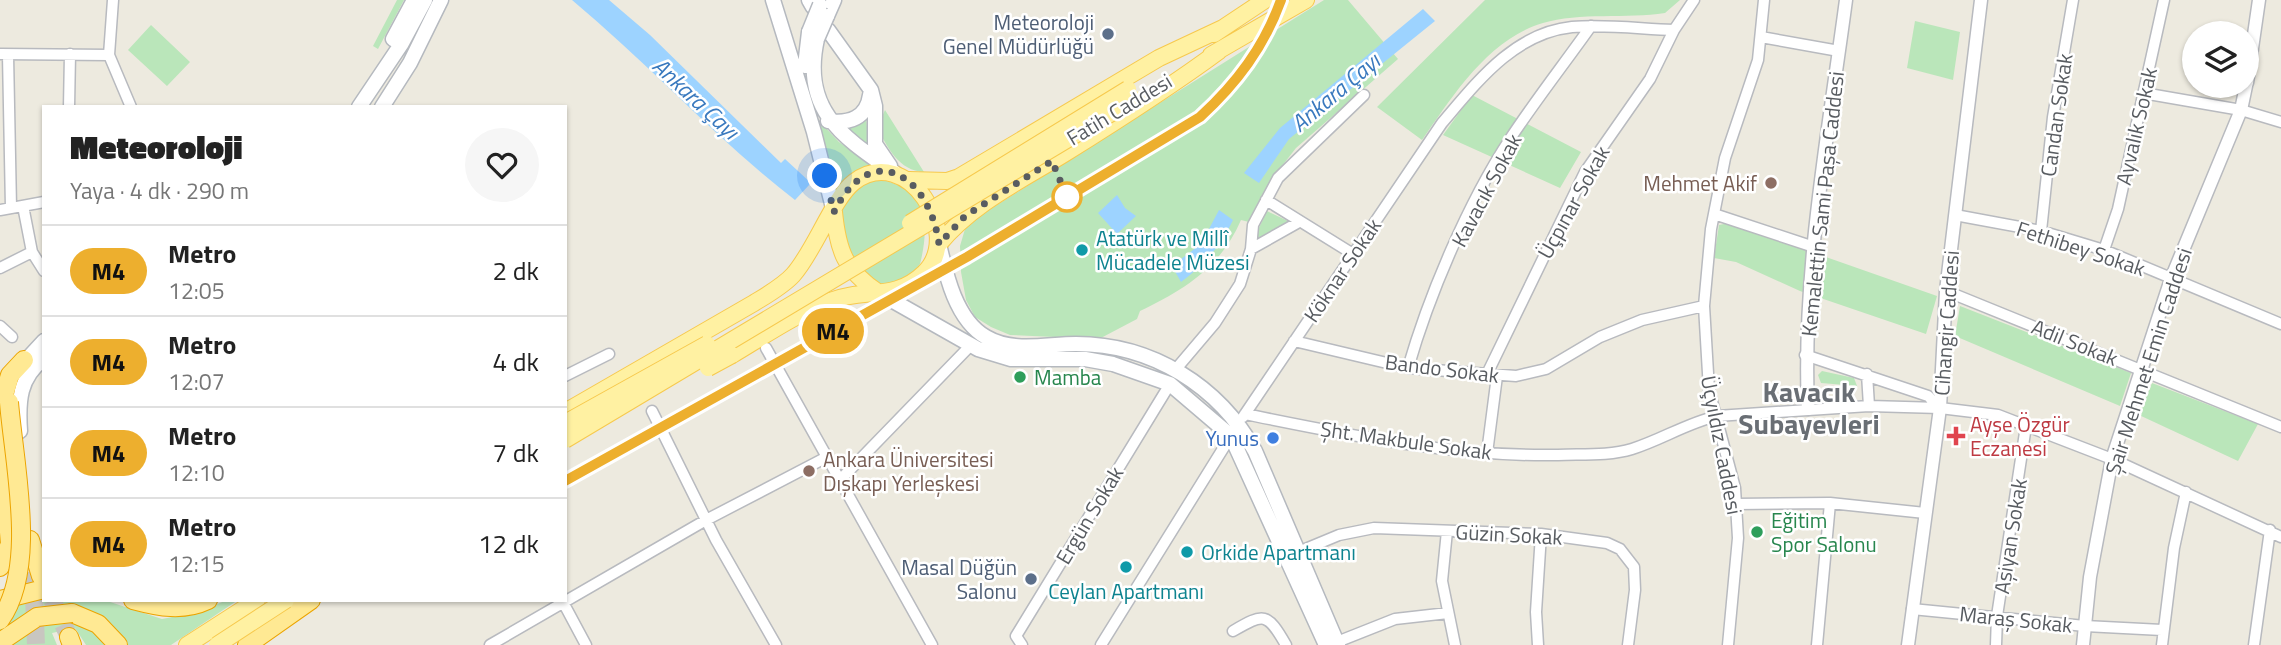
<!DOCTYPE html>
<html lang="tr">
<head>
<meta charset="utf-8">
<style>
	:root { --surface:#fff; --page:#f6f6f6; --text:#222; --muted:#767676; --line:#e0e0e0 }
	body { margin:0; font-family:"Titillium Web",sans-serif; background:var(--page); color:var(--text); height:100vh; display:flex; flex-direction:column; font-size:26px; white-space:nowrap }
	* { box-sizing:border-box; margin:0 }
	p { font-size:23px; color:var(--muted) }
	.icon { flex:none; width:38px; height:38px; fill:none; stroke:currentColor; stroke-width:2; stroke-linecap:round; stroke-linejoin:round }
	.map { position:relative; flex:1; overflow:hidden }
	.drawer { position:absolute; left:42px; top:105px; width:525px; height:497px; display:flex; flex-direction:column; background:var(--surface); border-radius:0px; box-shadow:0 2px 5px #0004 }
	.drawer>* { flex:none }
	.badge { padding:0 14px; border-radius:23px; font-size:24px; line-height:46px }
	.controls { position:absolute; left:2182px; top:21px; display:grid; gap:14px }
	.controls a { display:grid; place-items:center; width:77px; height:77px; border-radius:50%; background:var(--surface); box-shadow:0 2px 5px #0004; font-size:35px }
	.you { position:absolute; width:35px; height:35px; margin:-18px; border:5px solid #fff; border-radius:50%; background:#1a73e8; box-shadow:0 0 0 10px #1a73e833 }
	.map>.badge { position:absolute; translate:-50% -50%; box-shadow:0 0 0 4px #fff }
	.round { display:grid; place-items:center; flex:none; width:74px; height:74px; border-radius:37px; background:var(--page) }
	.head { display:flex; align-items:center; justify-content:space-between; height:119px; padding:0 28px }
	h1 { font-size:33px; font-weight:800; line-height:52px }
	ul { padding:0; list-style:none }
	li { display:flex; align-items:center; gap:21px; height:91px; padding:0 28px; border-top:2px solid var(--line) }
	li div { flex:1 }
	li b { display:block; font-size:26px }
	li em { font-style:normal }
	li .badge { min-width:77px; font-weight:700; text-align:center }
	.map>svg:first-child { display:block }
	.green { fill:#bae6ba }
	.water { fill:#9dd3ff }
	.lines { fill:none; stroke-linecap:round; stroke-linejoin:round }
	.trunk-tunnel { stroke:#c8c6c0; stroke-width:18; stroke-dasharray:18 9; stroke-linecap:butt }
	.minor-casing { stroke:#b8babf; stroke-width:13 }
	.tertiary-casing { stroke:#b8babf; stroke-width:15 }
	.secondary-casing { stroke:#b5b9bf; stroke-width:17 }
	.primary-casing { stroke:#f7c94d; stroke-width:18 }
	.trunk-casing { stroke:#eca400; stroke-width:20 }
	.minor { stroke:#fff; stroke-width:10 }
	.tertiary { stroke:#fff; stroke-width:12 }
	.secondary { stroke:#fff; stroke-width:14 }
	.primary { stroke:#fff1a2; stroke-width:16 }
	.trunk { stroke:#ffe993; stroke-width:18 }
	.secondary-bridge-casing { stroke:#b5b9bf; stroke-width:17; stroke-linecap:butt }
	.primary-bridge-casing { stroke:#f7c94d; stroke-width:18; stroke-linecap:butt }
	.trunk-bridge-casing { stroke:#eca400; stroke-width:20; stroke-linecap:butt }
	.secondary-bridge { stroke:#fff; stroke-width:14 }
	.primary-bridge { stroke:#fff1a2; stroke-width:16 }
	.trunk-bridge { stroke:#ffe993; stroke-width:18 }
	.line-casing { stroke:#fff; stroke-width:16 }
	.line { stroke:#edaf2e; stroke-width:10 }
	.walk { stroke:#585c61; stroke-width:7; stroke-dasharray:0 12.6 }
	.service-dot { fill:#5c6f8a; stroke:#fff; stroke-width:2.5 }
	.education-dot { fill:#8d6e63; stroke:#fff; stroke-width:2.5 }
	.stop-dot { fill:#fff; stroke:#edaf2e; stroke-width:3.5 }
	.culture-dot { fill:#0f9aa8; stroke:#fff; stroke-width:2.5 }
	.leisure-dot { fill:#2e9e5b; stroke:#fff; stroke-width:2.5 }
	.health-dot { fill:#e0444e; stroke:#fff; stroke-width:2.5 }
	.shop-dot { fill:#3f7fe0; stroke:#fff; stroke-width:2.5 }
	.labels { text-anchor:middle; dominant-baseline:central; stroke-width:5; stroke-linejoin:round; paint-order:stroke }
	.service-label { font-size:21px; fill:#4e5e75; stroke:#fff; text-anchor:end }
	.street-label { font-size:21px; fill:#585c61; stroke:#fff }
	.education-label { font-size:21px; fill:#785e54; stroke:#fff; text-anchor:end }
	.culture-label { font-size:21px; fill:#0d838f; stroke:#fff; text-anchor:start }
	.leisure-label { font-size:21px; fill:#27864d; stroke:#fff; text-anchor:start }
	.health-label { font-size:21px; fill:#be3a42; stroke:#fff; text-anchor:start }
	.shop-label { font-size:21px; fill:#366cbe; stroke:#fff; text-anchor:end }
	.water-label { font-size:23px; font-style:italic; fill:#3979be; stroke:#fff }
	.district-label { font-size:28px; font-weight:bold; fill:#696e74; stroke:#fff }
</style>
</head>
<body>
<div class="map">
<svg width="2281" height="645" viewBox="0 0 2281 645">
	<rect width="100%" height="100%" fill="#edeadf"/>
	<!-- green -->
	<path class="green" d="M 397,0 L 404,0 L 378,49 L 373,46 Z
		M 1324,0 L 1348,0 L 1398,59 L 1296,148 L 1271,180 L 1249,222 L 1241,220 C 1221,267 1184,290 1140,311 L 1137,319 L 1099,339 L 1010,335 L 991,327 L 975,317 L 966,300 L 961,272 L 960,246 L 965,229 L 973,220 Z
		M 1485,0 L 1680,0 L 1665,13 C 1627,19 1579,12 1543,23 C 1488,39 1452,97 1422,140 L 1377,107 Z
		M 1915,21 L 1960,32 L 1953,80 L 1907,68 Z
		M 151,25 L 190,62 L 167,86 L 128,50 Z
		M 1472,95 L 1581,152 L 1560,188 L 1443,135 Z
		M 885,110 L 924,172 C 899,171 887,147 877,127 Z
		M 866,116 L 869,150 L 840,128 Z
		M 821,123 L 839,142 L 873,166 L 861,169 L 835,191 L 818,125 Z
		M 877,179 C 925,187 931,221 920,264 C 875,326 826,233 846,200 C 853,188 865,184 877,179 Z
		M 1267,211 L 1288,221 L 1284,228 L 1262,238 L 1255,236 Z
		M 1729,223 L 1937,296 L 1926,334 L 1800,291 L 1736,262 L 1714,258 L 1719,225 Z
		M 1960,306 L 2131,373 L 2120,406 L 1955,336 Z
		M 1822,371 L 1854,378 L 1857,386 L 1821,383 L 1818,375 Z
		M 2152,383 L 2258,424 L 2238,461 L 2139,415 Z
		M 44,595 L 44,600 L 104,600 L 162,619 L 198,612 L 227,600 L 238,600 L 171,645 L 124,645 L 110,624 L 88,610 L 0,634 L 0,607 Z
		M 53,619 L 84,622 L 110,645 L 86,645 L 75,628 L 52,633 L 57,645 L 7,645 L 35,625 Z"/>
	<!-- water -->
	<path class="water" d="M 572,0 L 609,0 L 650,35 L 781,163 L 785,159 L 811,183 L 795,200 C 716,139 649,64 572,0 Z
		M 1423,9 L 1435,21 L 1289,139 L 1259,183 L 1244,173 L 1280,128 Z
		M 1117,195 L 1125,208 L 1136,216 L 1117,234 L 1098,213 Z
		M 1219,210 L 1233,220 C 1220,247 1205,264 1181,282 L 1172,266 L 1201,244 Z"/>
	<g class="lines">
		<!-- trunk-tunnel -->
		<path class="trunk-tunnel" d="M 33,572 L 36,645
			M 52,600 L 69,637"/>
		<defs>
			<path id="minor" d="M 113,0 L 109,55 L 131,107
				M 1761,37 L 1839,51
				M 0,54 L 109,55
				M 8,55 L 11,208
				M 2143,93 L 2241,110 L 2281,122
				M 69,107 L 70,54
				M 1266,200 L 1353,254
				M 23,206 L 32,252 L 44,271
				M 0,210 L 44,202
				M 1714,214 L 1814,247
				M 1955,215 L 2041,231 L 2104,250 L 2281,324
				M 2041,231 L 2053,117 L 2073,0
				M 1251,249 L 1299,222
				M 2104,250 L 2118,209 L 2164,0
				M 0,268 L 32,252
				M 1946,291 L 2281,427
				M 0,326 L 12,337
				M 1294,341 L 1408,368 L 1516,376 L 1546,369 L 1600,337 L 1642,320 L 1704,306
				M 766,348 L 932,645
				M 1805,355 L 1928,396 L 1940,408
				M 1408,368 C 1429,295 1468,203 1510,139 C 1535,101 1564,64 1591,26
				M 1176,369 L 1215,323 L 1240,284 L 1251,249 L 1253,225 L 1278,178 L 1364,95
				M 1487,374 L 1585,172 L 1650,79 L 1674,30 L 1694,0
				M 1867,374 L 1869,406
				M 565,376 L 609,354
				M 652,411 L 716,540 L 776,645
				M 1245,414 C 1348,435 1452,457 1558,455 C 1582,454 1609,456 1632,449 C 1661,440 1687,423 1717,416 L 1869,406 L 1940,408 L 1998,415 L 2112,459 L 2281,537
				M 1243,417 L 1442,123 C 1477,82 1514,33 1572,27 C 1606,24 1641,29 1674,30
				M 1487,453 L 1497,376
				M 840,480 L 970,346
				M 1736,504 L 1830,503 L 1925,513
				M 1447,531 L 1442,581 L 1455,645
				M 1298,552 L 1339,535 L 1374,528 L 1541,534 L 1607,543 L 1620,549 L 1634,567 L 1635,590 L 1628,645
				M 564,604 L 586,645
				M 1912,609 L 2085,626 L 2162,630
				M 1233,631 C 1264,613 1267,612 1286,645
				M 1337,642 L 1395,619 L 1448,613
				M 490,645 L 706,520 L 827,457
				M 1022,645 L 1016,636 L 1170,384
				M 1101,645 L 1234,431
				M 1538,645 L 1536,612 L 1541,534
				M 1728,645 L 1738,538 L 1735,488 L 1709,390 L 1704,306 L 1711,229 L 1725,158 L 1758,60 L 1764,0
				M 1817,645 L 1830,503
				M 1996,645 L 1997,616 L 2026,426
				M 2162,645 L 2174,548 L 2186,492
				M 2254,645 L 2270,530"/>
			<path id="tertiary" d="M 2247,83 L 2259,0
				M 1808,409 C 1802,273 1828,135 1846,0
				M 1908,645 L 1940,408 L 1946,291 L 1981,0
				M 2083,645 L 2090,577 L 2112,459 L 2171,279 L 2241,110 L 2246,86"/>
			<path id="secondary" d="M 773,0 L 814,132 L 834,212
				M 809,0 L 813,7
				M 827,16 L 834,0
				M 828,30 L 871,90 L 875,106 L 875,144 L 890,166
				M 393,39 L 414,0
				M 817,39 C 801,111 843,137 895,173
				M 805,66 L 809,32
				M 359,107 L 402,43 L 425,0
				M 382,107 L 410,63 L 441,0
				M 828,121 C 849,124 867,118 870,95
				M 939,244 C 946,275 956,320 986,337 C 1013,353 1046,344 1076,344 C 1152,344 1219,386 1255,451 L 1338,645
				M 879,293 L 978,349 L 1011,359 L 1085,359 L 1113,364 L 1170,384 L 1231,436 L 1326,645
				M 19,368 L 44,341
				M 20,431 C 18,402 19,377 44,359"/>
			<path id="primary" d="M 1214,34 L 1265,0
				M 1211,55 L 1306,0
				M 909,180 L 947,181 L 959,177 L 1159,58 L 1223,28
				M 834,212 C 838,252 845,270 879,293
				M 939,244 C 972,204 1020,181 1064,154 C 1117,121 1169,88 1219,51
				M 565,412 L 754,303 C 767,295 783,286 793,275 C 814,252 833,198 854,182 C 907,142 965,234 924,273 C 894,302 865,287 830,301 C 796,314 764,336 732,355
				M 187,645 L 257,600"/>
			<path id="trunk" d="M 0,408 L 10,375 L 24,360
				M 0,425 L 10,544 L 0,567
				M 30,540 L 41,576
				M 0,600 L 44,589
				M 133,600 C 159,607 183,612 208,600
				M 72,613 L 98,624 L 118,645
				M 69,637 L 72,645
				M 247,645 L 311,600"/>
		</defs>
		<!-- minor casing -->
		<use href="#minor" class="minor-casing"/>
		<!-- tertiary casing -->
		<use href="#tertiary" class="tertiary-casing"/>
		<!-- secondary casing -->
		<use href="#secondary" class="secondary-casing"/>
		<!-- primary casing -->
		<use href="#primary" class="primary-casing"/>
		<!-- trunk casing -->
		<use href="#trunk" class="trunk-casing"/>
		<!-- minor -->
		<use href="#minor" class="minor"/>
		<!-- tertiary -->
		<use href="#tertiary" class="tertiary"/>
		<!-- secondary -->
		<use href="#secondary" class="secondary"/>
		<!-- primary -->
		<use href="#primary" class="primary"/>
		<!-- trunk -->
		<use href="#trunk" class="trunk"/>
		<defs>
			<path id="secondary-bridge" d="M 809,32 L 820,5
				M 817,39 L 827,16"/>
			<path id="primary-bridge" d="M 910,223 L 1128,89
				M 708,368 L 732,355
				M 565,423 L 707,344
				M 565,440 L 1135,99
				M 217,645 L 286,600"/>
			<path id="trunk-bridge" d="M 0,620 C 38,567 14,465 9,402
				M 0,642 L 37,617 L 72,613"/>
		</defs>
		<!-- secondary-bridge casing -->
		<use href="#secondary-bridge" class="secondary-bridge-casing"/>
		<!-- primary-bridge casing -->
		<use href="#primary-bridge" class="primary-bridge-casing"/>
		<!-- trunk-bridge casing -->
		<use href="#trunk-bridge" class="trunk-bridge-casing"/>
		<!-- secondary-bridge -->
		<use href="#secondary-bridge" class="secondary-bridge"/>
		<!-- primary-bridge -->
		<use href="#primary-bridge" class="primary-bridge"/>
		<!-- trunk-bridge -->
		<use href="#trunk-bridge" class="trunk-bridge"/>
	</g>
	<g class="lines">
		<defs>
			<path id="line" d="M 565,481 L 967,257 L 1200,117 C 1237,83 1264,47 1281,0"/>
		</defs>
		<!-- line casing -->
		<use href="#line" class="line-casing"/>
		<!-- line -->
		<use href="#line" class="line"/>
		<!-- walk -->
		<path class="walk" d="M 825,176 L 834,212 C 872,136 930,177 939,244 L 965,216 L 1052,161 L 1067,197"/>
	</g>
	<!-- markers -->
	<g class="service-dot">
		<circle cx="1108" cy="34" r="7"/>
		<circle cx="1031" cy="579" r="7"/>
	</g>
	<g class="education-dot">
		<circle cx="1771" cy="183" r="7"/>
		<circle cx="809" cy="471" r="7"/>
	</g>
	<circle class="stop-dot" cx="1067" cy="197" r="14"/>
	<g class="culture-dot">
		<circle cx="1082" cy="250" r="7"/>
		<circle cx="1187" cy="552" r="7"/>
		<circle cx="1126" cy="567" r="7"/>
	</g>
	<g class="leisure-dot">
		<circle cx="1020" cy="377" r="7"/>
		<circle cx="1757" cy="532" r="7"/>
	</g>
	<path class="health-dot" d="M1952.5 425.5h7v7h7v7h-7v7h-7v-7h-7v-7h7z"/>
	<circle class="shop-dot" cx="1273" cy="438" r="7"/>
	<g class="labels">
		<!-- service labels -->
		<g class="service-label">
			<text x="1094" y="22">Meteoroloji<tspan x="1094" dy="24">Genel Müdürlüğü</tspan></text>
			<text x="1017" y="567">Masal Düğün<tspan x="1017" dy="24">Salonu</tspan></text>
		</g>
		<!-- street labels -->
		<g class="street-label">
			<text transform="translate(1119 109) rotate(-31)">Fatih Caddesi</text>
			<text transform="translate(2056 115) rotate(-82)">Candan Sokak</text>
			<text transform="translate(2136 126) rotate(-77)">Ayvalık Sokak</text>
			<text transform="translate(1486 190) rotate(-62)">Kavacık Sokak</text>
			<text transform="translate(1573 202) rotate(-61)">Üçpınar Sokak</text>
			<text transform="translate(1822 204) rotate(-84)">Kemalettin Sami Paşa Caddesi</text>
			<text transform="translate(2081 248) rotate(18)">Fethibey Sokak</text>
			<text transform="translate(1342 270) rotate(-56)">Köknar Sokak</text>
			<text transform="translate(1946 323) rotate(-86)">Cihangir Caddesi</text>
			<text transform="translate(2075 342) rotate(22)">Adil Sokak</text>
			<text transform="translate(2148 361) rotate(-72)">Şair Mehmet Emin Caddesi</text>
			<text transform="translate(1442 368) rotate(7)">Bando Sokak</text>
			<text transform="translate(1406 440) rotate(8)">Şht. Makbule Sokak</text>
			<text transform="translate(1722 445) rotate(79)">Üçyıldız Caddesi</text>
			<text transform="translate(1089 515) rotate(-59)">Ergün Sokak</text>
			<text transform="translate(1509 534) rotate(3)">Güzin Sokak</text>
			<text transform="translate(2010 536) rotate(-81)">Aşiyan Sokak</text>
			<text transform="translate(2016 619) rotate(6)">Maraş Sokak</text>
		</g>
		<!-- education labels -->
		<g class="education-label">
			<text x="1757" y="183">Mehmet Akif</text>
			<text x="823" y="459" text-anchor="start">Ankara Üniversitesi<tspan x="823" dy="24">Dışkapı Yerleşkesi</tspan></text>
		</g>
		<!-- culture labels -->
		<g class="culture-label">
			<text x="1096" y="238">Atatürk ve Millî<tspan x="1096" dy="24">Mücadele Müzesi</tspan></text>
			<text x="1201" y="552">Orkide Apartmanı</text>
			<text x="1126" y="591" text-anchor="middle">Ceylan Apartmanı</text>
		</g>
		<!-- leisure labels -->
		<g class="leisure-label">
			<text x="1034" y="377">Mamba</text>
			<text x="1771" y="520">Eğitim<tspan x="1771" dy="24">Spor Salonu</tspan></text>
		</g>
		<!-- health labels -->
		<g class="health-label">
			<text x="1970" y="424">Ayşe Özgür<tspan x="1970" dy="24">Eczanesi</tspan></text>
		</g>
		<!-- shop labels -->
		<g class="shop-label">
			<text x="1259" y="438">Yunus</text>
		</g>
		<!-- water labels -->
		<g class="water-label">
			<text transform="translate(1335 92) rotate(-40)">Ankara Çayı</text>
			<text transform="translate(696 98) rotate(43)">Ankara Çayı</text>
		</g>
		<!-- district labels -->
		<g class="district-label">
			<text x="1809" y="391">Kavacık<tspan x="1809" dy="32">Subayevleri</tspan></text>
		</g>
	</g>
</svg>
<div class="controls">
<a><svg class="icon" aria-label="layers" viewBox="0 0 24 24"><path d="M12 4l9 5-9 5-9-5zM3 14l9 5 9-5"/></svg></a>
</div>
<div class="you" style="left:825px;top:176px"></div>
<b class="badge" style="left:833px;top:331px;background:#edaf2e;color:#111">M4</b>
<section class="drawer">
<div class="head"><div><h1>Meteoroloji</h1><p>Yaya · 4 dk · 290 m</p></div><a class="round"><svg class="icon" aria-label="heart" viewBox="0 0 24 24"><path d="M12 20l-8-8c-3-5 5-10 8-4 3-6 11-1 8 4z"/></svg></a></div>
<ul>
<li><span class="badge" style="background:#edaf2e;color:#111">M4</span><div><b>Metro</b><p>12:05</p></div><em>2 dk</em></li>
<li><span class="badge" style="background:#edaf2e;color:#111">M4</span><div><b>Metro</b><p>12:07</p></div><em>4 dk</em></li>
<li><span class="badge" style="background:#edaf2e;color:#111">M4</span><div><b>Metro</b><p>12:10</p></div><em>7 dk</em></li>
<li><span class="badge" style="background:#edaf2e;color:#111">M4</span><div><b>Metro</b><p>12:15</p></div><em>12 dk</em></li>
</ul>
</section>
</div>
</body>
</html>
